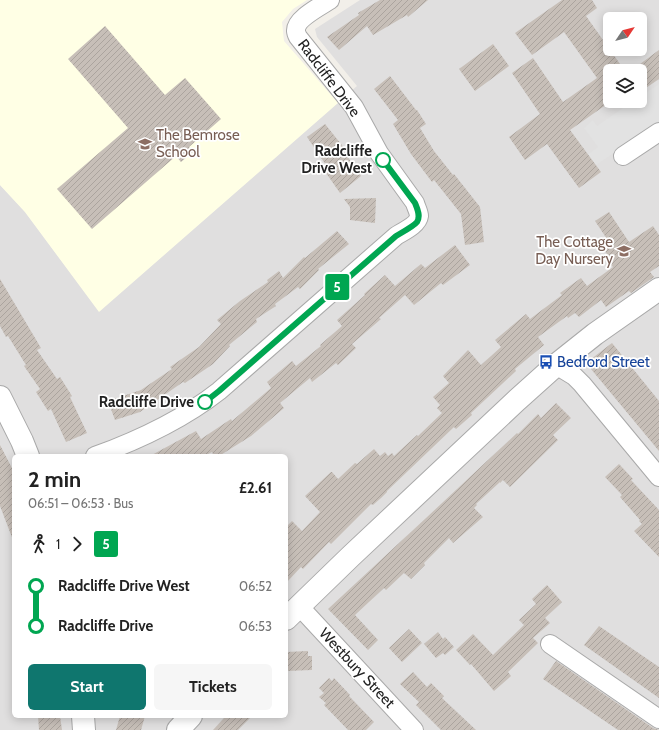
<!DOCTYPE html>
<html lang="en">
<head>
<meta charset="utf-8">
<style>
	:root { --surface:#fff; --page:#f6f6f6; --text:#222; --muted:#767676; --accent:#0f766e }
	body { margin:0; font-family:Cabin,sans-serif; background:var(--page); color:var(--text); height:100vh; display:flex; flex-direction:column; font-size:15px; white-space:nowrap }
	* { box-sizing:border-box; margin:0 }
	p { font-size:13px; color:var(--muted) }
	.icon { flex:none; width:22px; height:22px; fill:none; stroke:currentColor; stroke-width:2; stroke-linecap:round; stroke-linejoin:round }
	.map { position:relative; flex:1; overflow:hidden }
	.sheet { position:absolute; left:12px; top:454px; width:276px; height:264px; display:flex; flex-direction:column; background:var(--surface); border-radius:6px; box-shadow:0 2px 10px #0003 }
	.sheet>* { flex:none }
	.badge { padding:0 8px; border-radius:3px; font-size:14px; line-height:26px }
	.needle { width:26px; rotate:55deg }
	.controls { position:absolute; left:603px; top:12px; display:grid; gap:8px }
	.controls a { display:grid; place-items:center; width:44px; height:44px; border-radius:6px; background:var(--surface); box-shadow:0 2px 10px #0003; font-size:20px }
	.map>.badge { position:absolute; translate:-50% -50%; box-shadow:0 0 0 2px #fff }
	.legs { display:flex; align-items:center; gap:6px; height:44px; padding:0 16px; font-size:13px }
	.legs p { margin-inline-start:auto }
	.overview { display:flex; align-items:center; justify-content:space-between; height:68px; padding:0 16px }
	h1 { font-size:22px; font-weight:700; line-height:30px }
	.action { display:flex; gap:8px; margin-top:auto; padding:8px 16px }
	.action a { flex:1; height:46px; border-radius:6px; background:var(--accent); color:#fff; font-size:16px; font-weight:700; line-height:46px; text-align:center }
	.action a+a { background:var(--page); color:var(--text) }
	ul { padding:0 16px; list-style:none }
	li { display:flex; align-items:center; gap:14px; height:40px; font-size:15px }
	li i { display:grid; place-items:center; width:6px; height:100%; margin:0 5px; background:currentColor }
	li i::after { content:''; width:10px; height:10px; margin:-5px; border:3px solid; border-radius:50%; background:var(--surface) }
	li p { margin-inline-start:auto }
	li:first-child i { background:linear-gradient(#0000 50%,currentColor 0) }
	li:last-child i { background:linear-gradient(currentColor 50%,#0000 0) }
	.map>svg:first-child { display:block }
	.residential { fill:#e0dfdf; fill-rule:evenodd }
	.education { fill:#ffffe5 }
	.parking { fill:#e2e2e2 }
	.building { fill:url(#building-hatch) }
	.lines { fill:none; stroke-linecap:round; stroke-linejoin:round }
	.minor-casing { stroke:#a9a9a9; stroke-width:20 }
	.tertiary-casing { stroke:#a9a9a9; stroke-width:24 }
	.minor { stroke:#fff; stroke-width:18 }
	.tertiary { stroke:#fff; stroke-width:22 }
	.line-1-casing { stroke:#fff; stroke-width:9 }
	.line-1 { stroke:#00a651; stroke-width:6 }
	.stop-1-dot { fill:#fff; stroke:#00a651; stroke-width:2 }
	.labels { text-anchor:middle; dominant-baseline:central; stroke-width:3.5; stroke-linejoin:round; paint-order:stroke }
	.street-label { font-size:15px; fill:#222; stroke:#fff }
	.education-label { font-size:15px; fill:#785e54; stroke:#fff; text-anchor:start }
	.stop-label { font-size:15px; font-weight:bold; fill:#222; stroke:#fff; text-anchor:end }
	.transit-label { font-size:15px; fill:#164399; stroke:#fff; text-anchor:start }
</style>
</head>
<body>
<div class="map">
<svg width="659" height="730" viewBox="0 0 659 730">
	<defs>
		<pattern id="building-hatch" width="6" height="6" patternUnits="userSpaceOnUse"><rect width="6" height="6" fill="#c7bfb8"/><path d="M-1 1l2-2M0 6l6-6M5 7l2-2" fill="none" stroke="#aba49e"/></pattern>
	</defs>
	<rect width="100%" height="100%" fill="#f2efe9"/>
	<!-- residential -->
	<path class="residential" d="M 360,0 L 659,0 L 659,730 L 0,730 L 0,185 L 25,212 L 99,311 L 357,86 L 317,37 L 315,29 ZM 610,19 L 640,19 L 640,49 L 610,49 ZM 610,71 L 640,71 L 640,101 L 610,101 ZM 14,456 L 286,456 L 286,716 L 14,716 Z"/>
	<!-- education -->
	<path class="education" d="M 0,0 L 307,0 L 293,9 L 282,22 L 284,41 L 338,103 L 99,312 L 25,212 L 0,185 Z"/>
	<!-- parking -->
	<path class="parking" d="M 659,84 L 659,123 L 593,167 L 586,156 L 598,147 L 584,128 L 593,120 L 597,126 L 633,101 L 640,101 L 640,97 Z"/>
	<!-- building -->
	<path class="building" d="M 380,0 L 428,0 L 408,17 L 407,15 L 373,35 L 367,26 L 339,50 L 327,37 L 359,15 L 358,13 Z
		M 562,0 L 592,0 L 597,8 L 586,16 L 625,71 L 610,71 L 610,102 L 570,130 L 601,172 L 579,188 L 547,144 L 525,160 L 509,137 L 540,114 L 512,73 L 533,58 L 563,102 L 597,78 L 564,32 L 532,55 L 515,33 Z
		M 105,26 L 165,95 L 185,78 L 221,119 L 189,147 L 193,152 L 181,162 L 176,156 L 92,229 L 57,189 L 128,128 L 68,59 Z
		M 493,44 L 509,66 L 475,91 L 459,69 Z
		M 659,50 L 659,79 L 640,92 L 640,64 Z
		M 390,76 L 416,110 L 417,110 L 426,124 L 420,128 L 434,151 L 453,175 L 454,174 L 480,207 L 484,242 L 465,245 L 461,214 L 434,180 L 432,182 L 411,154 L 393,124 L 398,120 L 374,89 Z
		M 325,124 L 345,149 L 343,150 L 361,176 L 340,193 L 326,173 L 330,171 L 307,137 Z
		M 376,198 L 375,223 L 350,220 L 350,207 L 344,199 Z
		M 609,212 L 629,242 L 653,226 L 659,235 L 659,266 L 650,272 L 654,277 L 631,293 L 629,291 L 606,307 L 601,300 L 579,317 L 575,313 L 568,318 L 567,316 L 538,337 L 544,345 L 515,369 L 516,371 L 471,413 L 472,415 L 456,429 L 454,427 L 387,491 L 387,492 L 381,498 L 373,505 L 371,504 L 331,544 L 329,542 L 303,569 L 301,567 L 286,583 L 286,527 L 292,521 L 302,531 L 320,512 L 305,496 L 331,472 L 332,472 L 338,479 L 355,463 L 357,464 L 374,449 L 380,456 L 385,452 L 388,456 L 392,453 L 394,456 L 417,435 L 418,436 L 442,413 L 437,408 L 440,405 L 433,397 L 449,383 L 443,376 L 468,350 L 481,365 L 501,347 L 495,340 L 526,314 L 530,319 L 562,295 L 560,293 L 581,278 L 587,286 L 613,267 L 609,263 L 612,261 L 604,250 L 611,245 L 595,221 Z
		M 337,231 L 349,244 L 318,269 L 319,270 L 300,289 L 298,287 L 275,304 L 276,306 L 256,319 L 257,322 L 229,345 L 230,346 L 213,364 L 185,383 L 183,382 L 140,412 L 115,420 L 108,401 L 141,390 L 172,369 L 170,367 L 199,347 L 221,324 L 217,320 L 240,301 L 268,282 L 267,280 L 279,271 L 283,278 L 304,257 L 305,258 Z
		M 455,245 L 470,265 L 443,285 L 441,283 L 414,305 L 405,295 L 379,318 L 381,319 L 352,344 L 356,348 L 338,365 L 336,363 L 312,382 L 310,378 L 280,403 L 284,408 L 251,436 L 219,456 L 214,456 L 212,452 L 204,456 L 150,456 L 196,431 L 201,439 L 231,419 L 232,421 L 271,388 L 267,382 L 292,361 L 296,366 L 321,346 L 320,345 L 342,326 L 337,320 L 365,295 L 364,294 L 385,275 L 395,286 L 421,264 L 425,268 Z
		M 0,279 L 41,348 L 37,350 L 57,379 L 60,377 L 72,396 L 70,397 L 87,433 L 66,442 L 51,409 L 48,411 L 36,392 L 40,389 L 24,366 L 26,365 L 8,336 L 6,337 L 0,326 Z
		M 612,343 L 659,401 L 659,451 L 586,363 Z
		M 556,403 L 571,418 L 553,435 L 558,440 L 510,487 L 503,480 L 500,483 L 500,482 L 476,504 L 477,505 L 474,508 L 483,517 L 453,543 L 449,538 L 424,563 L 425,565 L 411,579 L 404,573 L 386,590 L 384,588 L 355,615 L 378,640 L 368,650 L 328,609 L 426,518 L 517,433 L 518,434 L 538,414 L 541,418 Z
		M 0,445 L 14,472 L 14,540 L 13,540 L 0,506 Z
		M 619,464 L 633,479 L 631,480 L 659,510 L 659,557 L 634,531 L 642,524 L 639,521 L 640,520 L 620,497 L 622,495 L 605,477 Z
		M 547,585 L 562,602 L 545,618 L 550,623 L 533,638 L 538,643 L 508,672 L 511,676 L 494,691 L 471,664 L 470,665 L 456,650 L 473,634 L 493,655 L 524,625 L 519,620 L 536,604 L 532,599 Z
		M 599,626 L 659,667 L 659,698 L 584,645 Z
		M 409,629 L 422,643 L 402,662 L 389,648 Z
		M 438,632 L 443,639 L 445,637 L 454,647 L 445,655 L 443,653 L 436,658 L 424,644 Z
		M 308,651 L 308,656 L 312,656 L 312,670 L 286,671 L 286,652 Z
		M 556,661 L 653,728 L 659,730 L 618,730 L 543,679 Z
		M 413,672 L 427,687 L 431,683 L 444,696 L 442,698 L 476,730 L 441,730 L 416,705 L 419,702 L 400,684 Z
		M 329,678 L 332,681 L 334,678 L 350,695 L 349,696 L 374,722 L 366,730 L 348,730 L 324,705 L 326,703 L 319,697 L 324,693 L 319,688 Z
		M 38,716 L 60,716 L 62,730 L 39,730 Z
		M 120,716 L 145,716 L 141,730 L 116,730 Z
		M 226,716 L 252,716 L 238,730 L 213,730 Z"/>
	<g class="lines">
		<defs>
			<path id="minor" d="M 623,156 L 659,132
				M 556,365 L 574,376 L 582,384 L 659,477
				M 95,456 C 139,440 182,420 219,391 L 396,236 C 402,232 418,225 419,216 C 419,212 416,207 415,203 L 379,153 L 354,107 L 298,37 C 297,35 296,33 296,31 C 295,19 321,6 330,0
				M 299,606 L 414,730
				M 550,644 L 659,719"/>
			<path id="tertiary" d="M 0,397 L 22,441 L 28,456
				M 286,619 L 351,556 L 517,400 L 556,365 L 595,334 L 659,289
				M 83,716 L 84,730
				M 178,730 L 191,716"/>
		</defs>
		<!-- minor casing -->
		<use href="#minor" class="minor-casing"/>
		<!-- tertiary casing -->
		<use href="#tertiary" class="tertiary-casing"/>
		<!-- minor -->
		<use href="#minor" class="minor"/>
		<!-- tertiary -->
		<use href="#tertiary" class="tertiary"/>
	</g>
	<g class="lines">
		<defs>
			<path id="line-1" d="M 205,402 L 219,391 L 396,236 C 401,233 414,226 417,222 C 421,216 417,208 415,203 L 383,160"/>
		</defs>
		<!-- line-1 casing -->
		<use href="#line-1" class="line-1-casing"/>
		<!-- line-1 -->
		<use href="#line-1" class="line-1"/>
	</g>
	<!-- icons -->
	<defs>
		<symbol id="school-bare" viewBox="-9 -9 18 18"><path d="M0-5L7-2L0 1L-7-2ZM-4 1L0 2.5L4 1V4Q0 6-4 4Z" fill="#8d6e63" stroke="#fff" stroke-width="2.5" paint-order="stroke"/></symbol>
		<symbol id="bus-bare" viewBox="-9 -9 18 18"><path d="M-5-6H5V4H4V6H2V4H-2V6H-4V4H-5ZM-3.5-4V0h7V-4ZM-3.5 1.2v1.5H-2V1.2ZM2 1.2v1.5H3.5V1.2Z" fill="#1a4fb4" stroke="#fff" stroke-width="2.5" paint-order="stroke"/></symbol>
	</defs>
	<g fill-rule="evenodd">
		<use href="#school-bare" x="135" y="134" width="20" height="20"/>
		<use href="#school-bare" x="614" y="241" width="20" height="20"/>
		<use href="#bus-bare" x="536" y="352" width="20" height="20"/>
	</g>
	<!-- markers -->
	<g class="stop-1-dot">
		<circle cx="383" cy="160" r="7"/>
		<circle cx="205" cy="402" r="7"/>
	</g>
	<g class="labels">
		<!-- street labels -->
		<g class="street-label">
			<text transform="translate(329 78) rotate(53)">Radcliffe Drive</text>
			<text transform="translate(357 668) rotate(47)">Westbury Street</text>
		</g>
		<!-- education labels -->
		<g class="education-label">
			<text x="156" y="135">The Bemrose<tspan x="156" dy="17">School</tspan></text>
			<text x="613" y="242" text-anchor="end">The Cottage<tspan x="613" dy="17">Day Nursery</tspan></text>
		</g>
		<!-- stop labels -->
		<g class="stop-label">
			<text x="372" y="151">Radcliffe<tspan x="372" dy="17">Drive West</tspan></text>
			<text x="194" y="402">Radcliffe Drive</text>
		</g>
		<!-- transit labels -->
		<g class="transit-label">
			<text x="557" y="362">Bedford Street</text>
		</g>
	</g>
</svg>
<div class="controls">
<a><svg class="needle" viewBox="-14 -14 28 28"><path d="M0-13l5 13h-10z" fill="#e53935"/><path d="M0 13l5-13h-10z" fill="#767676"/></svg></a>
<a><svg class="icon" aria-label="layers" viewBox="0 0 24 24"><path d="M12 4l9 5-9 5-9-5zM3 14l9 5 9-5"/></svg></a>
</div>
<b class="badge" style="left:337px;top:287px;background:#00a651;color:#fff">5</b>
<section class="sheet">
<div class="overview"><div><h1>2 min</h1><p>06:51 – 06:53 · Bus</p></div><b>£2.61</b></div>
<div class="legs"><svg class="icon" aria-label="walk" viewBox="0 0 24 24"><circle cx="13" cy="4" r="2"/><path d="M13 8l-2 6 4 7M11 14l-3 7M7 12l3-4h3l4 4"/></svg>1<svg class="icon" aria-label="forward" viewBox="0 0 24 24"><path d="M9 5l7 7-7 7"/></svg><b class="badge" style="background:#00a651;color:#fff">5</b></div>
<ul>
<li><i style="color:#00a651"></i><b>Radcliffe Drive West</b><p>06:52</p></li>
<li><i style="color:#00a651"></i><b>Radcliffe Drive</b><p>06:53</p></li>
</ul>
<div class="action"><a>Start</a><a>Tickets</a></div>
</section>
</div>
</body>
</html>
